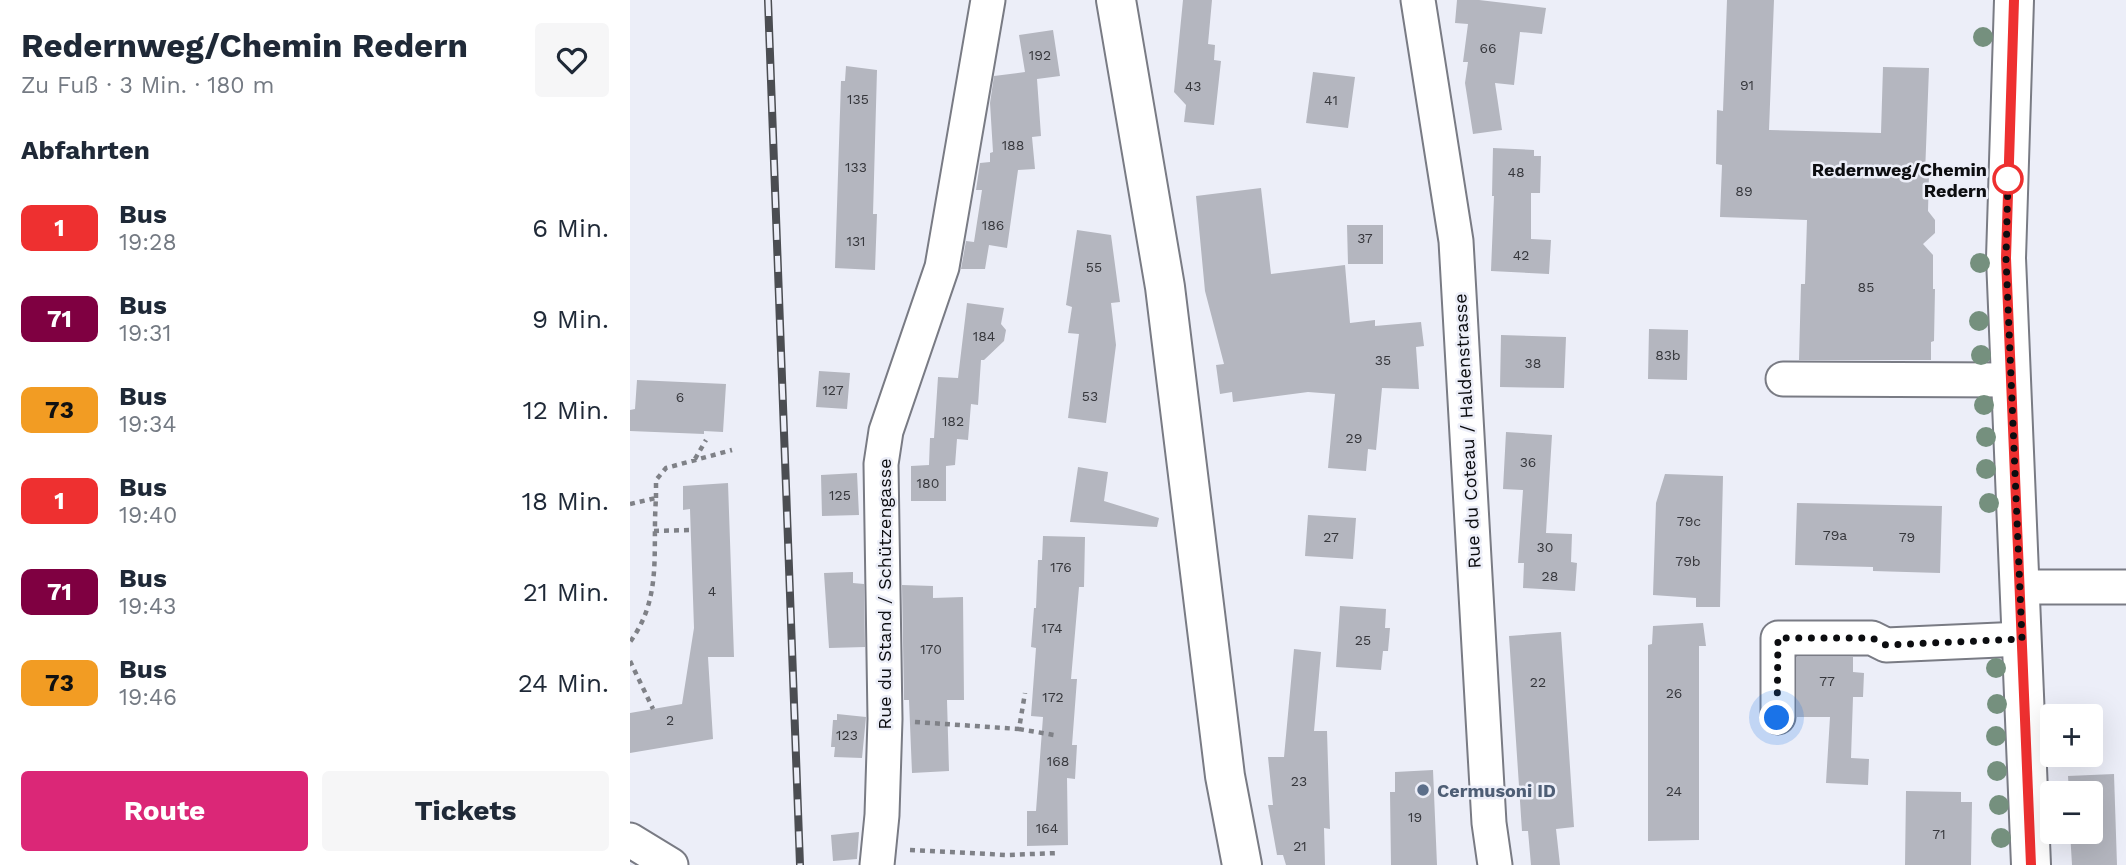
<!DOCTYPE html>
<html lang="de">
<head>
<meta charset="utf-8">
<style>
	:root { --surface:#fff; --page:#f6f6f7; --text:#1f2937; --muted:#747a83; --accent:#db2777 }
	body { margin:0; font-family:"Work Sans",sans-serif; background:var(--page); color:var(--text); height:100vh; display:flex; flex-direction:column; font-size:26px; white-space:nowrap }
	* { box-sizing:border-box; margin:0 }
	p { font-size:23px; color:var(--muted) }
	.icon { flex:none; width:38px; height:38px; fill:none; stroke:currentColor; stroke-width:2; stroke-linecap:round; stroke-linejoin:round }
	.map { position:relative; flex:1; overflow:hidden }
	.drawer { display:flex; flex-direction:column; background:var(--surface); width:630px }
	.drawer>* { flex:none }
	.badge { padding:0 14px; border-radius:10px; font-size:24px; line-height:46px }
	.tools { position:absolute; left:1410px; top:704px; display:grid; gap:14px }
	.tools a { display:grid; place-items:center; width:63px; height:63px; border-radius:7px; background:var(--surface); box-shadow:0 7px 28px #0002; font-size:35px }
	.you { position:absolute; width:35px; height:35px; margin:-18px; border:5px solid #fff; border-radius:50%; background:#1a73e8; box-shadow:0 0 0 10px #1a73e833 }
	.map>.badge { position:absolute; translate:-50% -50%; box-shadow:0 0 0 4px #fff }
	h2 { padding:0 21px; font-size:26px; line-height:63px }
	.round { display:grid; place-items:center; flex:none; width:74px; height:74px; border-radius:7px; background:var(--page) }
	.head { display:flex; align-items:center; justify-content:space-between; height:119px; padding:0 21px }
	h1 { font-size:33px; font-weight:700; line-height:52px }
	.button { display:flex; gap:14px; margin-top:auto; padding:14px 21px }
	.button a { flex:1; height:80px; border-radius:7px; background:var(--accent); color:#fff; font-size:28px; font-weight:700; line-height:80px; text-align:center }
	.button a+a { background:var(--page); color:var(--text) }
	ul { padding:0; list-style:none }
	li { display:flex; align-items:center; gap:21px; height:91px; padding:0 21px }
	li div { flex:1 }
	li b { display:block; font-size:26px }
	li em { font-style:normal }
	li .badge { min-width:77px; font-weight:700; text-align:center }
	main { display:flex; flex:1; min-height:0 }
	.map>svg:first-child { display:block }
	.building { fill:#b4b6bf }
	.lines { fill:none; stroke-linecap:round; stroke-linejoin:round }
	.minor-casing { stroke:#797b84; stroke-width:37 }
	.major-casing { stroke:#797b84; stroke-width:42 }
	.path { stroke:#7f8187; stroke-width:4.5; stroke-dasharray:5 5; stroke-linecap:butt }
	.minor { stroke:#fff; stroke-width:33 }
	.major { stroke:#fff; stroke-width:38 }
	.rail-casing { stroke:#4b4d52; stroke-width:8 }
	.rail { stroke:#eceef8; stroke-width:5; stroke-dasharray:16; stroke-linecap:butt }
	.tree { fill:#75907e }
	.line-casing { stroke:#fff; stroke-width:16 }
	.line { stroke:#ee3030; stroke-width:10 }
	.walk { stroke:#0c0d10; stroke-width:7; stroke-dasharray:0 12.6 }
	.stop-dot { fill:#fff; stroke:#ee3030; stroke-width:3.5 }
	.service-dot { fill:#5c6f8a; stroke:#eceef8; stroke-width:2.5 }
	.labels { text-anchor:middle; dominant-baseline:central; stroke-width:5; stroke-linejoin:round; paint-order:stroke }
	.number-label { font-size:14px; fill:#36373c }
	.stop-label { font-size:18px; font-weight:bold; fill:#0c0d10; stroke:#eceef8; text-anchor:end }
	.street-label { font-size:18px; fill:#0c0d10; stroke:#eceef8 }
	.service-label { font-size:18px; font-weight:bold; fill:#4e5e75; stroke:#eceef8; text-anchor:start }
</style>
</head>
<body>
<main>
<section class="drawer">
<div class="head"><div><h1>Redernweg/Chemin Redern</h1><p>Zu Fuß · 3 Min. · 180 m</p></div><a class="round"><svg class="icon" aria-label="heart" viewBox="0 0 24 24"><path d="M12 20l-8-8c-3-5 5-10 8-4 3-6 11-1 8 4z"/></svg></a></div>
<h2>Abfahrten</h2>
<ul>
<li><span class="badge" style="background:#ee3030;color:#fff">1</span><div><b>Bus</b><p>19:28</p></div><em>6 Min.</em></li>
<li><span class="badge" style="background:#7f0041;color:#fff">71</span><div><b>Bus</b><p>19:31</p></div><em>9 Min.</em></li>
<li><span class="badge" style="background:#f29c23;color:#111">73</span><div><b>Bus</b><p>19:34</p></div><em>12 Min.</em></li>
<li><span class="badge" style="background:#ee3030;color:#fff">1</span><div><b>Bus</b><p>19:40</p></div><em>18 Min.</em></li>
<li><span class="badge" style="background:#7f0041;color:#fff">71</span><div><b>Bus</b><p>19:43</p></div><em>21 Min.</em></li>
<li><span class="badge" style="background:#f29c23;color:#111">73</span><div><b>Bus</b><p>19:46</p></div><em>24 Min.</em></li>
</ul>
<div class="button"><a>Route</a><a>Tickets</a></div>
</section>
<div class="map">
<svg width="1496" height="865" viewBox="0 0 1496 865">
	<rect width="100%" height="100%" fill="#eceef8"/>
	<!-- building -->
	<path class="building" d="M 553,0 L 582,0 L 578,44 L 585,45 L 584,60 L 591,61 L 584,125 L 554,122 L 556,105 L 544,92 Z
		M 827,0 L 849,0 L 916,8 L 912,34 L 890,32 L 884,85 L 865,83 L 872,130 L 843,134 L 835,83 L 838,62 L 833,62 L 838,24 L 825,23 Z
		M 1097,0 L 1144,0 L 1139,130 L 1251,133 L 1253,67 L 1299,68 L 1295,174 L 1299,174 L 1298,211 L 1305,220 L 1305,233 L 1293,244 L 1303,255 L 1303,289 L 1305,289 L 1304,341 L 1301,342 L 1301,360 L 1169,360 L 1171,284 L 1175,284 L 1177,220 L 1090,217 L 1092,165 L 1086,164 L 1087,110 L 1093,111 Z
		M 423,30 L 430,76 L 407,79 L 411,136 L 402,137 L 405,169 L 388,170 L 377,248 L 359,245 L 355,269 L 331,269 L 336,241 L 344,242 L 352,190 L 346,190 L 350,163 L 360,162 L 360,153 L 363,152 L 360,103 L 364,76 L 395,72 L 389,35 Z
		M 216,66 L 247,70 L 243,214 L 247,214 L 245,270 L 205,268 L 211,81 L 215,81 Z
		M 683,72 L 725,77 L 718,128 L 676,123 Z
		M 863,148 L 904,150 L 904,156 L 911,156 L 910,193 L 901,193 L 901,239 L 921,240 L 919,274 L 861,271 L 864,196 L 862,196 Z
		M 631,188 L 641,274 L 715,265 L 720,323 L 745,320 L 745,326 L 791,322 L 794,346 L 786,347 L 789,389 L 752,388 L 746,450 L 738,449 L 736,471 L 698,468 L 705,394 L 678,392 L 603,402 L 602,392 L 590,394 L 586,365 L 594,364 L 575,291 L 566,196 Z
		M 717,225 L 753,225 L 753,264 L 718,264 Z
		M 447,230 L 481,235 L 490,302 L 481,303 L 486,345 L 476,423 L 438,418 L 449,334 L 438,333 L 442,307 L 436,305 Z
		M 337,303 L 374,308 L 371,324 L 376,330 L 374,341 L 354,360 L 351,360 L 348,405 L 341,404 L 338,440 L 327,439 L 325,465 L 316,466 L 316,501 L 281,501 L 281,466 L 299,465 L 300,438 L 304,438 L 308,377 L 328,378 Z
		M 1019,329 L 1058,330 L 1057,380 L 1018,379 Z
		M 871,335 L 936,337 L 934,388 L 870,387 Z
		M 189,371 L 220,373 L 217,409 L 186,407 Z
		M 7,380 L 96,384 L 93,432 L 74,431 L 74,434 L 0,431 L 0,410 L 5,409 Z
		M 876,432 L 922,435 L 916,533 L 942,534 L 941,562 L 947,563 L 945,591 L 893,588 L 894,563 L 888,563 L 893,490 L 873,489 Z
		M 448,467 L 478,472 L 474,501 L 529,518 L 527,527 L 440,522 Z
		M 227,473 L 229,515 L 192,516 L 191,475 Z
		M 1035,474 L 1093,476 L 1090,607 L 1066,607 L 1066,598 L 1023,595 L 1026,503 Z
		M 98,483 L 104,657 L 78,657 L 83,739 L 0,753 L 0,713 L 52,704 L 64,628 L 60,509 L 53,510 L 53,486 Z
		M 1167,503 L 1312,506 L 1310,573 L 1243,571 L 1243,567 L 1165,565 Z
		M 678,515 L 726,518 L 723,559 L 675,556 Z
		M 413,536 L 455,537 L 454,587 L 449,587 L 441,679 L 447,679 L 442,745 L 447,745 L 445,779 L 437,778 L 438,845 L 397,846 L 397,811 L 406,811 L 413,717 L 401,716 L 406,648 L 401,647 L 404,608 L 406,608 L 408,560 L 412,560 Z
		M 223,572 L 223,583 L 234,584 L 235,647 L 199,648 L 194,573 Z
		M 272,585 L 303,586 L 303,598 L 333,597 L 334,700 L 317,700 L 319,771 L 282,773 L 279,700 L 274,700 Z
		M 710,606 L 756,609 L 755,628 L 760,628 L 758,651 L 753,651 L 751,670 L 706,667 Z
		M 1073,623 L 1076,646 L 1069,646 L 1069,840 L 1018,841 L 1018,645 L 1022,644 L 1023,626 Z
		M 931,632 L 944,827 L 926,829 L 930,865 L 901,865 L 898,831 L 892,831 L 879,636 Z
		M 664,649 L 691,652 L 684,731 L 697,731 L 700,829 L 694,828 L 695,865 L 656,865 L 653,855 L 647,855 L 638,805 L 643,805 L 638,757 L 654,757 Z
		M 1167,657 L 1223,657 L 1223,672 L 1234,673 L 1233,697 L 1223,697 L 1221,758 L 1239,759 L 1238,785 L 1196,783 L 1200,717 L 1167,717 Z
		M 207,714 L 236,717 L 232,758 L 204,757 L 205,747 L 201,747 L 203,720 L 207,720 Z
		M 803,770 L 807,865 L 761,865 L 760,792 L 765,792 L 765,772 Z
		M 1484,774 L 1487,865 L 1442,865 L 1440,831 L 1461,831 L 1461,793 L 1439,793 L 1438,776 Z
		M 1276,791 L 1331,792 L 1331,802 L 1342,802 L 1341,865 L 1275,865 Z
		M 229,832 L 227,859 L 203,861 L 201,835 Z"/>
	<g class="lines">
		<defs>
			<path id="minor" d="M 788,0 L 826,241 L 859,823 L 865,865
				M 1153,379 L 1381,380
				M 1390,587 L 1496,587
				M 1148,717 L 1148,638 L 1242,638 L 1256,645 L 1392,639
				M 0,840 L 41,865
				M 247,865 L 252,815 L 255,719 L 251,464 L 256,431 L 312,267 L 358,0"/>
			<path id="major" d="M 486,0 L 535,287 L 595,776 L 612,865
				M 1384,0 L 1376,258 L 1401,865"/>
		</defs>
		<!-- minor casing -->
		<use href="#minor" class="minor-casing"/>
		<!-- major casing -->
		<use href="#major" class="major-casing"/>
		<!-- path -->
		<path class="path" d="M 65,459 L 76,440
			M 26,498 L 26,480 L 36,468 L 102,450
			M 0,504 L 26,498 C 22,551 33,597 0,642
			M 24,531 L 61,530
			M 0,661 L 23,709
			M 285,722 L 389,729 L 395,693
			M 389,729 L 424,735
			M 280,850 L 377,855 L 429,853"/>
		<!-- minor -->
		<use href="#minor" class="minor"/>
		<!-- major -->
		<use href="#major" class="major"/>
		<defs>
			<path id="rail" d="M 138,0 L 170,865"/>
		</defs>
		<!-- rail casing -->
		<use href="#rail" class="rail-casing"/>
		<!-- rail -->
		<use href="#rail" class="rail"/>
	</g>
	<!-- trees -->
	<g class="tree">
		<circle cx="1353" cy="37" r="10"/>
		<circle cx="1350" cy="263" r="10"/>
		<circle cx="1349" cy="321" r="10"/>
		<circle cx="1351" cy="355" r="10"/>
		<circle cx="1354" cy="405" r="10"/>
		<circle cx="1356" cy="437" r="10"/>
		<circle cx="1356" cy="469" r="10"/>
		<circle cx="1359" cy="503" r="10"/>
		<circle cx="1366" cy="668" r="10"/>
		<circle cx="1367" cy="704" r="10"/>
		<circle cx="1366" cy="736" r="10"/>
		<circle cx="1367" cy="771" r="10"/>
		<circle cx="1369" cy="805" r="10"/>
		<circle cx="1371" cy="838" r="10"/>
	</g>
	<g class="lines">
		<defs>
			<path id="line" d="M 1384,0 L 1376,258 L 1401,865"/>
		</defs>
		<!-- line casing -->
		<use href="#line" class="line-casing"/>
		<!-- line -->
		<use href="#line" class="line"/>
		<!-- walk -->
		<path class="walk" d="M 1147,718 L 1148,638 L 1242,638 L 1256,645 L 1392,639 L 1376,258 L 1378,179"/>
	</g>
	<!-- markers -->
	<circle class="stop-dot" cx="1378" cy="179" r="14"/>
	<circle class="service-dot" cx="793" cy="790" r="7"/>
	<g class="labels">
		<!-- number labels -->
		<g class="number-label">
			<text x="858" y="48">66</text>
			<text x="410" y="55">192</text>
			<text x="1117" y="85">91</text>
			<text x="563" y="86">43</text>
			<text x="228" y="99">135</text>
			<text x="701" y="100">41</text>
			<text x="383" y="145">188</text>
			<text x="226" y="167">133</text>
			<text x="886" y="172">48</text>
			<text x="1114" y="191">89</text>
			<text x="363" y="225">186</text>
			<text x="735" y="238">37</text>
			<text x="226" y="241">131</text>
			<text x="891" y="255">42</text>
			<text x="464" y="267">55</text>
			<text x="1236" y="287">85</text>
			<text x="354" y="336">184</text>
			<text x="1038" y="355">83b</text>
			<text x="753" y="360">35</text>
			<text x="903" y="363">38</text>
			<text x="203" y="390">127</text>
			<text x="460" y="396">53</text>
			<text x="50" y="397">6</text>
			<text x="323" y="421">182</text>
			<text x="724" y="438">29</text>
			<text x="898" y="462">36</text>
			<text x="298" y="483">180</text>
			<text x="210" y="495">125</text>
			<text x="1059" y="521">79c</text>
			<text x="1205" y="535">79a</text>
			<text x="701" y="537">27</text>
			<text x="1277" y="537">79</text>
			<text x="915" y="547">30</text>
			<text x="1058" y="561">79b</text>
			<text x="431" y="567">176</text>
			<text x="920" y="576">28</text>
			<text x="82" y="591">4</text>
			<text x="422" y="628">174</text>
			<text x="733" y="640">25</text>
			<text x="301" y="649">170</text>
			<text x="1197" y="681">77</text>
			<text x="908" y="682">22</text>
			<text x="1044" y="693">26</text>
			<text x="423" y="697">172</text>
			<text x="40" y="720">2</text>
			<text x="217" y="735">123</text>
			<text x="428" y="761">168</text>
			<text x="669" y="781">23</text>
			<text x="1044" y="791">24</text>
			<text x="785" y="817">19</text>
			<text x="417" y="828">164</text>
			<text x="1309" y="834">71</text>
			<text x="670" y="846">21</text>
		</g>
		<!-- stop labels -->
		<g class="stop-label">
			<text x="1357" y="169">Redernweg/Chemin<tspan x="1357" dy="21">Redern</tspan></text>
		</g>
		<!-- street labels -->
		<g class="street-label">
			<text transform="translate(837 431) rotate(-93)">Rue du Coteau / Haldenstrasse</text>
			<text transform="translate(254 594) rotate(-90)">Rue du Stand / Schützengasse</text>
		</g>
		<!-- service labels -->
		<g class="service-label">
			<text x="807" y="790">Cermusoni ID</text>
		</g>
	</g>
</svg>
<div class="tools">
<a>+</a>
<a>−</a>
</div>
<div class="you" style="left:1147px;top:718px"></div>
</div>
</main>
</body>
</html>
